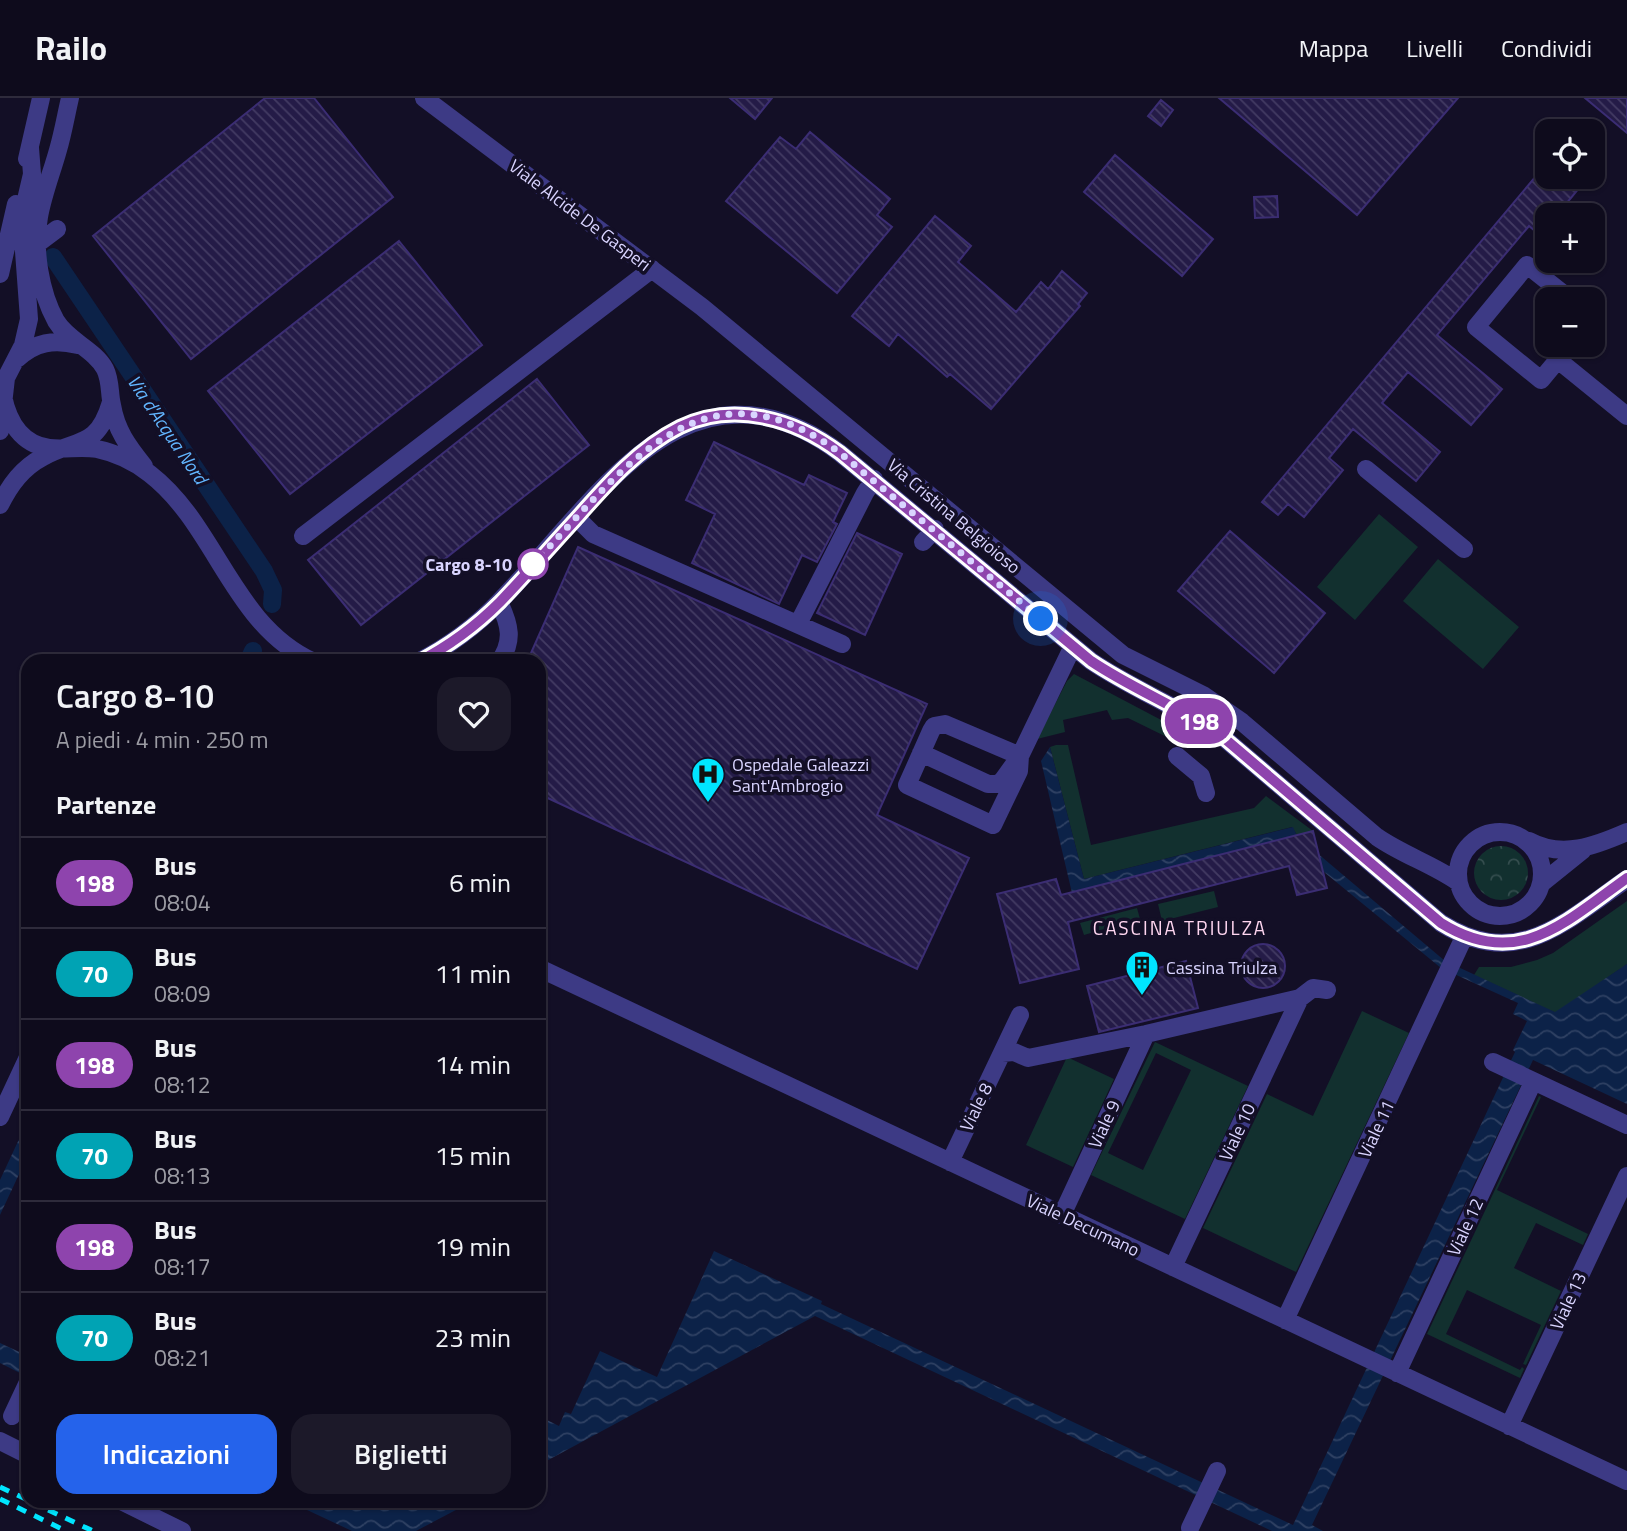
<!DOCTYPE html>
<html lang="it">
<head>
<meta charset="utf-8">
<style>
	:root { --surface:#0e0b1c; --page:#1c1929; --text:#f1f3f6; --muted:#9b9ba3; --line:#2e2b3b; --accent:#2563eb }
	body { margin:0; font-family:"Titillium Web",sans-serif; background:var(--page); color:var(--text); height:100vh; display:flex; flex-direction:column; font-size:26px; white-space:nowrap }
	* { box-sizing:border-box; margin:0 }
	p { font-size:23px; color:var(--muted) }
	.icon { flex:none; width:38px; height:38px; fill:none; stroke:currentColor; stroke-width:2; stroke-linecap:round; stroke-linejoin:round }
	.map { position:relative; flex:1; overflow:hidden }
	.side { position:absolute; left:21px; top:556px; width:525px; height:854px; display:flex; flex-direction:column; background:var(--surface); border-radius:21px; box-shadow:0 2px 5px #0004,0 0 0 2px var(--line) }
	.side>* { flex:none }
	.badge { padding:0 14px; border-radius:23px; font-size:24px; line-height:46px }
	.tools { position:absolute; left:1535px; top:21px; display:grid; gap:14px }
	.tools a { display:grid; place-items:center; width:70px; height:70px; border-radius:14px; background:var(--surface); box-shadow:0 2px 5px #0004,0 0 0 2px var(--line); font-size:35px }
	.you { position:absolute; width:35px; height:35px; margin:-18px; border:5px solid #fff; border-radius:50%; background:#1a73e8; box-shadow:0 0 0 10px #1a73e833 }
	.map>.badge { position:absolute; translate:-50% -50%; box-shadow:0 0 0 4px #fff }
	h2 { padding:0 35px; font-size:26px; line-height:63px }
	.round { display:grid; place-items:center; flex:none; width:74px; height:74px; border-radius:21px; background:var(--page) }
	.summary { display:flex; align-items:center; justify-content:space-between; height:119px; padding:0 35px }
	h1 { font-size:33px; font-weight:600; line-height:52px }
	.button { display:flex; gap:14px; margin-top:auto; padding:14px 35px }
	.button a { flex:1; height:80px; border-radius:21px; background:var(--accent); color:#fff; font-size:28px; font-weight:600; line-height:80px; text-align:center }
	.button a+a { background:var(--page); color:var(--text) }
	ul { padding:0; list-style:none }
	li { display:flex; align-items:center; gap:21px; height:91px; padding:0 35px; border-top:2px solid var(--line) }
	li div { flex:1 }
	li b { display:block; font-size:26px }
	li em { font-style:normal }
	li .badge { min-width:77px; font-weight:700; text-align:center }
	header { display:flex; align-items:center; gap:42px; box-sizing:border-box; height:98px; padding:0 35px; background:var(--surface); border-bottom:2px solid var(--line) }
	header strong { font-size:33px }
	nav { display:flex; gap:38px; margin-inline-start:auto; font-size:24px }
	.map>svg:first-child { display:block }
	.grass { fill:#12302f; fill-rule:evenodd }
	.forest { fill:url(#forest-crowns) }
	.water { fill:url(#water-waves) }
	.lines { fill:none; stroke-linecap:round; stroke-linejoin:round }
	.canal { stroke:#0c2248; stroke-width:18 }
	.building { fill:url(#building-back-hatch); stroke:#3b2d73; stroke-width:2 }
	.minor { stroke:#3d3a85; stroke-width:18 }
	.rail { stroke:#00e5ff; stroke-width:5; stroke-dasharray:10 9; stroke-linecap:butt }
	.line-casing { stroke:#fff; stroke-width:16 }
	.line { stroke:#8e44ad; stroke-width:10 }
	.walk { stroke:#d9d4ff; stroke-width:7; stroke-dasharray:0 12.6 }
	.stop-dot { fill:#fff; stroke:#8e44ad; stroke-width:3.5 }
	.labels { text-anchor:middle; dominant-baseline:central; stroke-width:7; stroke-linejoin:round; paint-order:stroke }
	.street-label { font-size:18px; fill:#d9d4ff; stroke:#130f26 }
	.stop-label { font-size:18px; font-weight:bold; fill:#d9d4ff; stroke:#130f26; text-anchor:end }
	.poi-label { font-size:18px; fill:#d9d4ff; stroke:#130f26; text-anchor:start }
	.water-label { font-size:19px; font-style:italic; fill:#62b6ff; stroke:#130f26 }
	.neighbourhood-label { font-size:19px; letter-spacing:2px; fill:#ffd6f0; stroke:#130f26 }
</style>
</head>
<body>
<header>
<strong>Railo</strong>
<nav><a>Mappa</a><a>Livelli</a><a>Condividi</a></nav>
</header>
<div class="map">
<svg width="1627" height="1433" viewBox="0 0 1627 1433">
	<defs>
		<pattern id="forest-crowns" width="20" height="18" patternUnits="userSpaceOnUse" patternTransform="scale(1.75)"><rect width="20" height="18" fill="#12302f"/><path d="M2 6a3 3 0 1 1 6 0M12 15a3 3 0 1 1 6 0" fill="none" stroke="#344d4e"/></pattern>
		<pattern id="water-waves" width="16" height="10" patternUnits="userSpaceOnUse" patternTransform="scale(1.75)"><rect width="16" height="10" fill="#0c2248"/><path d="M0 5q4-4 8 0t8 0" fill="none" stroke="#2f4163"/></pattern>
		<pattern id="building-back-hatch" width="6" height="6" patternUnits="userSpaceOnUse" patternTransform="scale(1.75)"><rect width="6" height="6" fill="#241b47"/><path d="M-1 5l2 2M0 0l6 6M5-1l2 2" fill="none" stroke="#433b63"/></pattern>
	</defs>
	<rect width="100%" height="100%" fill="#130f26"/>
	<!-- grass -->
	<path class="grass" d="M 1379,416 L 1418,449 L 1355,522 L 1317,489 Z
		M 1438,461 L 1519,529 L 1483,571 L 1403,503 Z
		M 1074,576 L 1184,634 L 1179,645 L 1128,620 L 1112,622 L 1107,612 L 1063,622 L 1065,634 L 1037,641 L 1067,583 Z
		M 1056,647 L 1068,647 L 1091,747 L 1254,710 L 1266,698 L 1313,733 L 1297,737 L 1292,729 L 1084,781 L 1050,649 Z
		M 1214,793 L 1218,809 L 1162,823 L 1158,806 Z
		M 1627,803 L 1627,866 L 1556,915 L 1474,877 L 1479,869 L 1511,869 L 1537,862 L 1553,855 Z
		M 1137,810 L 1140,821 L 1084,837 L 1080,825 Z
		M 1362,913 L 1409,935 L 1296,1174 L 1203,1130 L 1267,996 L 1313,1018 Z
		M 1155,944 L 1248,988 L 1185,1121 L 1091,1077 ZM 1156,955 L 1191,972 L 1143,1072 L 1108,1055 Z
		M 1067,959 L 1114,981 L 1073,1069 L 1026,1047 Z
		M 1539,998 L 1541,999 L 1497,1092 L 1588,1136 L 1583,1147 L 1536,1125 L 1514,1170 L 1561,1193 L 1526,1267 L 1523,1266 L 1541,1227 L 1467,1192 L 1446,1236 L 1520,1272 L 1522,1269 L 1524,1271 L 1520,1280 L 1427,1236 Z"/>
	<!-- forest -->
	<path class="forest" d="M1474 775a27 27 0 1 1 54 0a27 27 0 1 1-54 0Z"/>
	<!-- water -->
	<path class="water" d="M 1050,649 L 1084,781 L 1293,729 L 1297,738 L 1445,863 L 1555,914 L 1627,866 L 1627,1006 L 1533,962 L 1312,1427 L 1323,1433 L 1272,1433 L 815,1218 L 539,1367 L 539,1318 L 559,1328 L 565,1314 L 571,1316 L 600,1253 L 657,1279 L 714,1153 L 822,1203 L 821,1206 L 1293,1427 L 1515,954 L 1513,952 L 1527,923 L 1513,916 L 1518,905 L 1441,870 L 1285,742 L 1072,795 L 1041,663 Z
		M 28,1022 L 28,1057 L 0,1117 L 0,1082 Z
		M 0,1245 L 28,1258 L 28,1279 L 0,1265 Z
		M 290,1404 L 335,1404 L 343,1407 L 345,1404 L 471,1404 L 416,1433 L 352,1433 Z"/>
	<g class="lines">
		<!-- canal -->
		<path class="canal" d="M 53,159 L 264,473 L 273,492 L 272,506
			M 248,564 L 253,553"/>
	</g>
	<!-- building -->
	<path class="building" d="M 265,0 L 314,0 L 393,99 L 191,261 L 93,138 Z
		M 730,0 L 772,0 L 755,21 Z
		M 1219,0 L 1458,0 L 1357,117 Z
		M 1585,0 L 1627,0 L 1627,35 Z
		M 1161,2 L 1173,12 L 1161,28 L 1148,18 Z
		M 810,34 L 890,101 L 877,117 L 892,129 L 837,195 L 726,103 L 780,39 L 796,51 Z
		M 1115,57 L 1213,141 L 1182,178 L 1084,94 Z
		M 1547,65 L 1547,79 L 1568,79 L 1580,89 L 1557,117 L 1547,117 L 1547,129 L 1540,137 L 1529,128 L 1437,237 L 1502,291 L 1471,327 L 1408,274 L 1382,305 L 1440,354 L 1416,383 L 1353,331 L 1329,360 L 1343,372 L 1304,419 L 1288,406 L 1278,417 L 1262,404 Z
		M 1277,98 L 1278,119 L 1255,120 L 1254,99 Z
		M 935,118 L 971,148 L 958,164 L 1016,214 L 1041,184 L 1048,191 L 1062,173 L 1087,195 L 1078,206 L 1080,208 L 991,311 L 950,276 L 947,279 L 898,236 L 889,248 L 852,218 Z
		M 399,143 L 482,247 L 290,396 L 208,293 Z
		M 537,281 L 589,347 L 361,527 L 308,462 Z
		M 714,344 L 804,387 L 809,377 L 847,395 L 833,424 L 837,426 L 817,464 L 802,457 L 779,506 L 692,465 L 715,416 L 686,402 Z
		M 1230,433 L 1325,515 L 1274,575 L 1178,493 Z
		M 857,435 L 902,456 L 865,537 L 817,515 Z
		M 578,449 L 927,606 L 877,717 L 969,760 L 917,871 L 539,696 L 539,564 L 527,564 Z
		M 1313,733 L 1327,790 L 1297,797 L 1289,768 L 1068,824 L 1079,871 L 1020,885 L 997,796 L 1056,781 L 1061,797 Z
		M1241 868a22 22 0 1 1 44 0a22 22 0 1 1-44 0Z
		M 1186,863 L 1198,910 L 1099,934 L 1087,888 Z"/>
	<g class="lines">
		<!-- minor -->
		<path class="minor" d="M 70,0 C 66,17 63,35 58,52 C 52,74 43,96 39,119 C 33,151 40,194 56,223 C 68,243 94,251 105,271 C 111,283 109,295 112,307 C 116,332 128,348 144,368
			M 424,0 L 702,209 L 1123,557 L 1203,597 L 1242,624 L 1377,739 C 1403,757 1432,766 1458,784
			M 27,61 L 41,0
			M 37,146 L 57,131
			M 0,176 L 16,106
			M 1570,247 L 1541,282 L 1476,229 L 1527,167 L 1570,201
			M 17,261 C 35,244 54,241 78,247
			M 1558,262 L 1627,318
			M 3,298 C 8,323 21,346 49,350 C 65,352 81,348 97,351 C 116,355 135,364 150,376 C 217,428 232,527 314,564
			M 0,333 L 6,280 L 23,247 L 29,221 L 23,140 L 25,106 L 32,76 L 30,50
			M 1366,371 L 1464,451
			M 0,407 C 10,387 22,370 43,359 C 78,340 97,351 111,304
			M 577,420 L 593,436 L 842,546
			M 303,438 L 652,171
			M 923,444 L 935,431
			M 798,526 L 865,395 L 874,381
			M 418,564 C 449,548 475,529 499,504 C 594,407 687,241 840,355 L 1091,563 C 1134,592 1182,610 1224,640 L 1441,825 C 1518,873 1564,824 1627,781
			M 499,564 C 514,543 510,527 499,504
			M 945,626 L 1020,658 L 1019,673 L 993,727 L 907,687 L 931,633 L 934,628 Z
			M 921,655 L 988,686 L 997,686 L 1002,683 L 1020,658 L 1073,548
			M 1177,658 L 1201,678 L 1206,695
			M1458 776a42 42 0 1 1 84 0a42 42 0 1 1-84 0Z
			M 1529,743 C 1562,761 1595,748 1627,734
			M 1542,785 L 1583,752
			M 539,870 L 1627,1383
			M 1002,955 L 1014,954 L 1028,960 L 1146,936 L 1300,900 L 1313,890 L 1327,892
			M 1493,964 L 1627,1027
			M 0,1019 L 28,959
			M 950,1064 L 1020,917
			M 1062,1117 L 1146,936
			M 1173,1169 L 1300,900
			M 1285,1222 L 1464,839
			M 1397,1275 L 1533,984
			M 12,1318 L 28,1284
			M 1509,1328 L 1627,1078
			M 0,1343 L 28,1357
			M 123,1404 L 182,1433
			M 1190,1430 L 1217,1373"/>
		<!-- rail -->
		<path class="rail" d="M 0,1389 L 28,1402
			M 0,1401 L 66,1433
			M 31,1404 L 93,1433"/>
	</g>
	<g class="lines">
		<defs>
			<path id="line" d="M 418,564 C 449,548 476,528 500,504 C 526,477 551,448 576,421 C 606,387 638,350 680,329 C 734,303 795,321 840,355 L 1091,563 C 1134,592 1182,610 1224,640 L 1441,825 C 1518,873 1565,824 1627,780"/>
		</defs>
		<!-- line casing -->
		<use href="#line" class="line-casing"/>
		<!-- line -->
		<use href="#line" class="line"/>
		<!-- walk -->
		<path class="walk" d="M 533,466 C 622,374 702,252 840,355 L 1041,521"/>
	</g>
	<!-- icons -->
	<defs>
		<symbol id="hospital-pin" viewBox="-11 -11 22 30"><path d="M0 17L-7.5 6A9.5 9.5 0 1 1 7.5 6Z" fill="#00e5ff" stroke="#130f26"/><path d="M-5-5h3v3.5h4V-5h3V5h-3V1.5h-4V5h-3Z" fill="#111"/></symbol>
		<symbol id="building-pin" viewBox="-11 -11 22 30"><path d="M0 17L-7.5 6A9.5 9.5 0 1 1 7.5 6Z" fill="#00e5ff" stroke="#130f26"/><path d="M-4-6H4V6H1V3H-1V6H-4ZM-2.5-4.3h1.7v1.8h-1.7ZM.8-4.3h1.7v1.8H.8ZM-2.5-1h1.7V.8h-1.7ZM.8-1h1.7V.8H.8Z" fill="#111"/></symbol>
	</defs>
	<g fill-rule="evenodd">
		<use href="#hospital-pin" x="689" y="657" width="38" height="52"/>
		<use href="#building-pin" x="1123" y="850" width="38" height="52"/>
	</g>
	<!-- markers -->
	<circle class="stop-dot" cx="533" cy="466" r="14"/>
	<g class="labels">
		<!-- street labels -->
		<g class="street-label">
			<text transform="translate(580 117) rotate(37)">Viale Alcide De Gasperi</text>
			<text transform="translate(954 418) rotate(40)">Via Cristina Belgioioso</text>
			<text transform="translate(976 1009) rotate(-64)">Viale 8</text>
			<text transform="translate(1104 1026) rotate(-65)">Viale 9</text>
			<text transform="translate(1376 1031) rotate(-65)">Viale 11</text>
			<text transform="translate(1237 1034) rotate(-65)">Viale 10</text>
			<text transform="translate(1083 1127) rotate(25)">Viale Decumano</text>
			<text transform="translate(1465 1129) rotate(-65)">Viale 12</text>
			<text transform="translate(1568 1203) rotate(-65)">Viale 13</text>
		</g>
		<!-- stop labels -->
		<g class="stop-label">
			<text x="512" y="466">Cargo 8-10</text>
		</g>
		<!-- poi labels -->
		<g class="poi-label">
			<text x="732" y="666">Ospedale Galeazzi<tspan x="732" dy="21">Sant'Ambrogio</tspan></text>
			<text x="1166" y="869">Cassina Triulza</text>
		</g>
		<!-- water labels -->
		<g class="water-label">
			<text transform="translate(168 331) rotate(56)">Via d'Acqua Nord</text>
		</g>
		<!-- neighbourhood labels -->
		<g class="neighbourhood-label">
			<text x="1180" y="829">CASCINA TRIULZA</text>
		</g>
	</g>
</svg>
<div class="tools">
<a><svg class="icon" aria-label="locate" viewBox="0 0 24 24"><circle cx="12" cy="12" r="6"/><path d="M12 2v4M12 18v4M2 12h4M18 12h4"/></svg></a>
<a>+</a>
<a>−</a>
</div>
<div class="you" style="left:1041px;top:521px"></div>
<b class="badge" style="left:1199px;top:623px;background:#8e44ad;color:#fff">198</b>
<section class="side">
<div class="summary"><div><h1>Cargo 8-10</h1><p>A piedi · 4 min · 250 m</p></div><a class="round"><svg class="icon" aria-label="heart" viewBox="0 0 24 24"><path d="M12 20l-8-8c-3-5 5-10 8-4 3-6 11-1 8 4z"/></svg></a></div>
<h2>Partenze</h2>
<ul>
<li><span class="badge" style="background:#8e44ad;color:#fff">198</span><div><b>Bus</b><p>08:04</p></div><em>6 min</em></li>
<li><span class="badge" style="background:#00a3b4;color:#fff">70</span><div><b>Bus</b><p>08:09</p></div><em>11 min</em></li>
<li><span class="badge" style="background:#8e44ad;color:#fff">198</span><div><b>Bus</b><p>08:12</p></div><em>14 min</em></li>
<li><span class="badge" style="background:#00a3b4;color:#fff">70</span><div><b>Bus</b><p>08:13</p></div><em>15 min</em></li>
<li><span class="badge" style="background:#8e44ad;color:#fff">198</span><div><b>Bus</b><p>08:17</p></div><em>19 min</em></li>
<li><span class="badge" style="background:#00a3b4;color:#fff">70</span><div><b>Bus</b><p>08:21</p></div><em>23 min</em></li>
</ul>
<div class="button"><a>Indicazioni</a><a>Biglietti</a></div>
</section>
</div>
</body>
</html>
